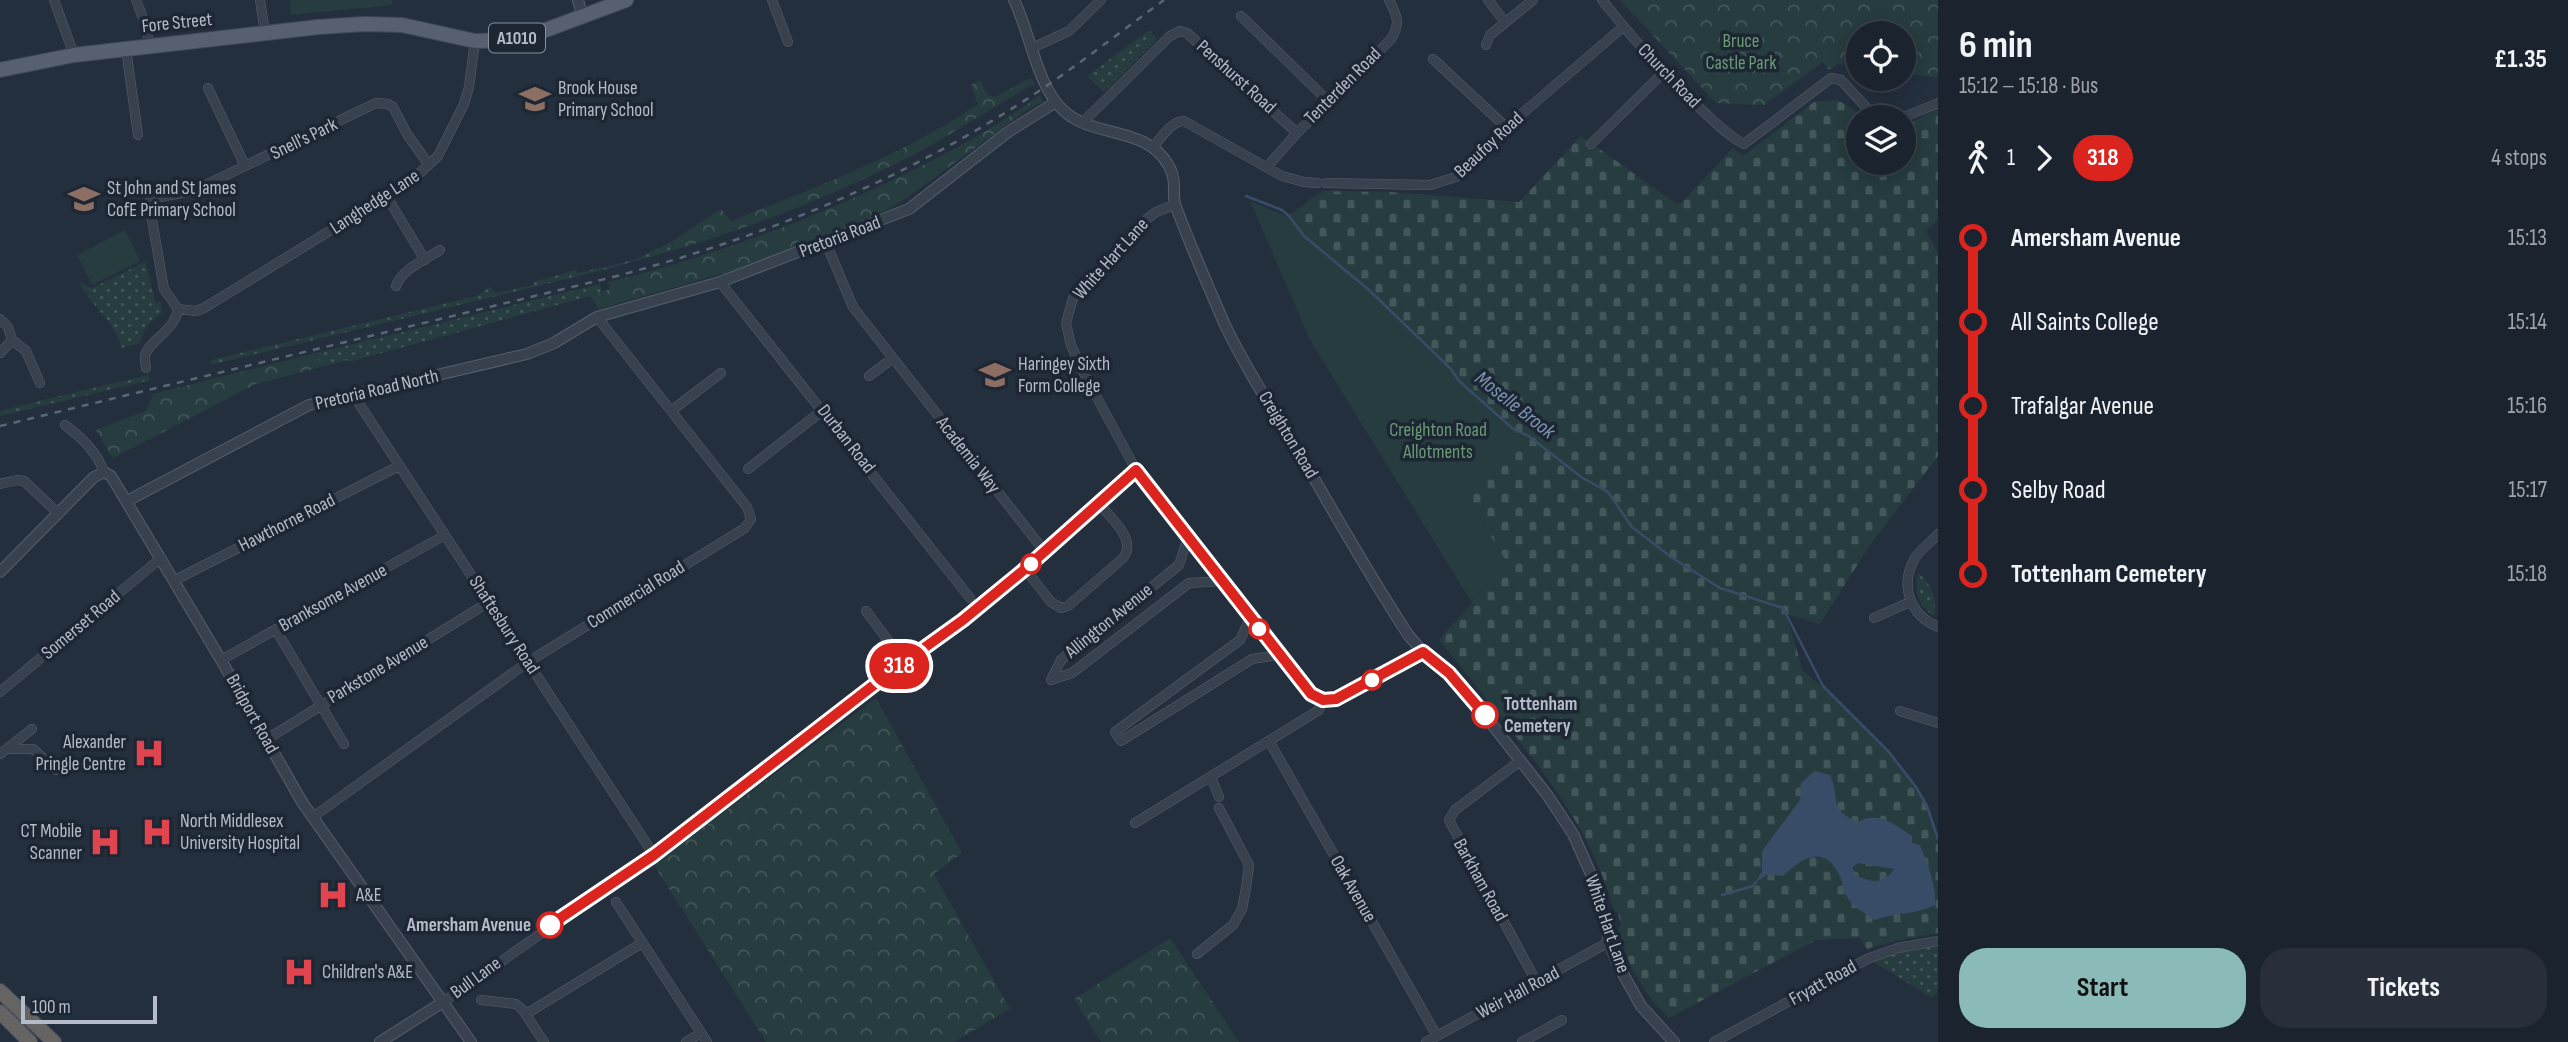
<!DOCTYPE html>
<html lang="en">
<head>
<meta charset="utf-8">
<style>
	:root { --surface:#1b232e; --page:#282f3a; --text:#f1f3f6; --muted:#a0a4aa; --line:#39404a; --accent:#8bbbb9 }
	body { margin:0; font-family:"Sofia Sans Condensed",sans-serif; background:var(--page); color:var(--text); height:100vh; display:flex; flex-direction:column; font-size:26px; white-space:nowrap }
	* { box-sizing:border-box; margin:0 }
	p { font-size:23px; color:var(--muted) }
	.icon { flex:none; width:38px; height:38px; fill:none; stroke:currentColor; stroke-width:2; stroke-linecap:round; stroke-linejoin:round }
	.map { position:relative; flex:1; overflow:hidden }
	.panel { display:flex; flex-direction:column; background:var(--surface); width:630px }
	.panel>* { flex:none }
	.badge { padding:0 14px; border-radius:23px; font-size:24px; line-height:46px }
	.fabs { position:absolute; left:1846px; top:21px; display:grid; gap:14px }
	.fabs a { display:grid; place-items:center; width:70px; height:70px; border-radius:50%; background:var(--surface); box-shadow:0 4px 18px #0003,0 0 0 2px var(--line); font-size:35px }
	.scale { position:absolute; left:21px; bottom:18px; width:136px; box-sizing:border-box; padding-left:7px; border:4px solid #b4bcc9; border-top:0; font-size:19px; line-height:24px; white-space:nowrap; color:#b4bcc9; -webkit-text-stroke:5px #1d2633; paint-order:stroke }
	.map>.badge { position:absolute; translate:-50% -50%; box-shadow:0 0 0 4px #fff }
	.legs { display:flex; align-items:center; gap:10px; height:77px; padding:0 21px; font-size:23px }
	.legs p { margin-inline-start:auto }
	.head { display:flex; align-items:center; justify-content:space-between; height:119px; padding:0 21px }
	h1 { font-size:38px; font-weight:700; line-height:52px }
	.primary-button { display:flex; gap:14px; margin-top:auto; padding:14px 21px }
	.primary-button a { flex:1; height:80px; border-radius:28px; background:var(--accent); color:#111; font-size:28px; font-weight:700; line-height:80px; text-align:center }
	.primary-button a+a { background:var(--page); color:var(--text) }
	ul { padding:0 21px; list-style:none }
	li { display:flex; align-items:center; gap:24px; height:84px; font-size:26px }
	li i { display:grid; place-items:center; width:10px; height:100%; margin:0 9px; background:currentColor }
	li i::after { content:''; width:18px; height:18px; margin:-9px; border:5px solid; border-radius:50%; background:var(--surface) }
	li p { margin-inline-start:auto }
	li:first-child i { background:linear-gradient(#0000 50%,currentColor 0) }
	li:last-child i { background:linear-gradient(currentColor 50%,#0000 0) }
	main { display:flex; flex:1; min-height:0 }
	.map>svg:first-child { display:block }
	.grass { fill:url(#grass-dots) }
	.forest { fill:url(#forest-crowns) }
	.cemetery { fill:url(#cemetery-stones) }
	.garden { fill:#263c3f }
	.water { fill:#394c67; fill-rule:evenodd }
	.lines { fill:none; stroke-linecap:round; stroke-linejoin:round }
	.stream { stroke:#394c67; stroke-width:2.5 }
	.minor-casing { stroke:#565f6c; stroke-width:10 }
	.tertiary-casing { stroke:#565f6c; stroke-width:12 }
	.primary-casing { stroke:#414a57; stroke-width:16 }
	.trunk-casing { stroke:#434c59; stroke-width:16 }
	.minor { stroke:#38414e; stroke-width:9 }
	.tertiary { stroke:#38414e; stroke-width:10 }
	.primary { stroke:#56606e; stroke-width:14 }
	.trunk { stroke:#656462; stroke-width:14 }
	.rail { stroke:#5a6575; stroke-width:2.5; stroke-dasharray:7 7; stroke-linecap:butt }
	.line-1-casing { stroke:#fff; stroke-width:16 }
	.line-1 { stroke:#dc241f; stroke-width:10 }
	.stop-1-dot { fill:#fff; stroke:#dc241f; stroke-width:3.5 }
	.labels { text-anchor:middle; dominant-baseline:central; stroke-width:7; stroke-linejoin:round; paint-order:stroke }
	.shield { fill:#1d2633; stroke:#878f9c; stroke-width:2 }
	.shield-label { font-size:18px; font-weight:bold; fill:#b4bcc9 }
	.street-label { font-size:19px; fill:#b4bcc9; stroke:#1d2633 }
	.park-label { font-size:19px; fill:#6b9a76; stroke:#1d2633 }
	.poi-label { font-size:19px; fill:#b4bcc9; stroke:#1d2633; text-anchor:start }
	.stop-label { font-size:19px; font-weight:bold; fill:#b4bcc9; stroke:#1d2633; text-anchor:start }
	.water-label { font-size:21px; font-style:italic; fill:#7c92b1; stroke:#1d2633 }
</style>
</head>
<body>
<main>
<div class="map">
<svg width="1938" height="1042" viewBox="0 0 1938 1042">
	<defs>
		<pattern id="grass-dots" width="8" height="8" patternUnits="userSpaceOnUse" patternTransform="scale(1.75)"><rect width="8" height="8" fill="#263c3f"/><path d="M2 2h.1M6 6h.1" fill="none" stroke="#435659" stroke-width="1.8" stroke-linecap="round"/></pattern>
		<pattern id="forest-crowns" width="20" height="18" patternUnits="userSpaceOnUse" patternTransform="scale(1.75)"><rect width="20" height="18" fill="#263c3f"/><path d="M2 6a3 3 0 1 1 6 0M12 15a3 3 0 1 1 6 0" fill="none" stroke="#435659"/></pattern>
		<pattern id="cemetery-stones" width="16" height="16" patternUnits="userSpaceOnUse" patternTransform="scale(1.75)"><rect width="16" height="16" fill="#263c3f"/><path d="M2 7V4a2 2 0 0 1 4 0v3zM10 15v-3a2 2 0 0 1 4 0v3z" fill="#435659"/></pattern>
	</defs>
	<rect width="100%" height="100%" fill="#242f3e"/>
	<!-- grass -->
	<path class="grass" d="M 1149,30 L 1157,39 L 1104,92 L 1087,76 Z
		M 671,242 L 674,250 L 600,271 L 210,365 L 212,360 L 476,296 L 490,287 L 495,293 L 533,285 L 534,282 L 576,270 L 577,273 L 634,260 Z
		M 145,262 L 156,303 L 160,301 L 162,312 L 145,328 L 140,343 L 122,348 C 115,322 91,306 79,282 L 92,288 Z
		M 600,284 L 602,291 L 590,296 L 349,362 L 348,360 L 325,366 L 312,354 Z
		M 148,375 L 151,380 L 0,416 L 0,412 L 18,406 Z
		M 1918,573 C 1931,583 1938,600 1934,616 C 1918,606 1914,591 1918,573 Z
		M 1938,945 L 1938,993 L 1932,998 L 1872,961 L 1899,952 Z"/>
	<!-- forest -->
	<path class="forest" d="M 1620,0 L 1938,0 L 1938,78 L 1904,73 L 1904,33 L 1858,33 L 1858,67 L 1837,64 L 1829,70 L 1823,62 L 1764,105 L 1716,103 Z
		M 1030,78 L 1035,84 C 993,106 954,134 911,156 C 835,195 755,226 674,250 L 671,242 L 721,209 L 731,221 C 816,187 902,156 978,104 L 971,85 L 980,80 L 988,95 L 995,97 Z
		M 1040,95 L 1043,102 L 1027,110 L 908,197 L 885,211 L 738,269 L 599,309 L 590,296 L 610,289 L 608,282 C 700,260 788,228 874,189 C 931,162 989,133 1040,95 Z
		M 312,354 L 325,366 L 256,384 L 113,458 L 96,430 L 146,411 L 153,394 Z
		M 876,698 L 962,853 L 934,874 L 1010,1009 L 954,1042 L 766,1042 L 654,865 Z
		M 1170,938 L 1239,1042 L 1101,1042 L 1074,999 Z"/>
	<!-- cemetery -->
	<path class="cemetery" d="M 1838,100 L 1864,117 L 1858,117 L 1858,163 L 1904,163 L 1904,127 L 1938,108 L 1938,220 L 1926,231 L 1938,253 L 1938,456 L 1870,545 L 1820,624 L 1786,614 L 1803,671 L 1835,697 L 1905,771 L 1928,806 L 1938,843 L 1938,933 L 1899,940 L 1867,949 L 1860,938 L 1816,940 L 1669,1018 C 1642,992 1628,965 1618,929 L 1621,925 L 1618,913 L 1614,910 C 1594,841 1563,798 1520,742 C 1493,707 1467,673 1439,640 L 1472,603 L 1504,558 L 1294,212 L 1322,191 L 1391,192 L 1519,202 L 1581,136 L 1677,204 L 1682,202 L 1733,148 L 1743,156 L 1814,102 Z"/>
	<!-- garden -->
	<path class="garden" d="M 290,0 L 392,0 L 392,5 L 291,15 Z
		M 1250,201 L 1286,216 L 1294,212 L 1518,440 L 1466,495 L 1504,558 L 1472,603 L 1310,340 Z
		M 125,230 L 140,261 L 92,285 L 77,255 Z"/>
	<!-- water -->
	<path class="water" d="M 1815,771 L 1830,775 C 1842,801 1826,808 1858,822 C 1878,810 1895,825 1912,836 L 1912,843 L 1920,845 C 1927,863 1937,886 1935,905 C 1916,915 1895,912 1875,920 C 1865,914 1852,906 1846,895 C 1842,889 1843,881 1839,874 C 1823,843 1801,859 1783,876 L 1768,874 L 1756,882 L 1762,871 L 1762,851 L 1800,800 L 1801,783 ZM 1858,863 L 1894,869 C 1883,885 1870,883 1854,874 L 1853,867 Z"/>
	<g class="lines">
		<!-- stream -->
		<path class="stream" d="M 1246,196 L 1282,210 L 1289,216 L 1304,236 L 1369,290 L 1451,369 L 1459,381 L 1512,428 L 1530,437 L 1581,477 L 1608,492 L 1632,527 L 1671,557 L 1720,588 L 1783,608 L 1823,686 L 1889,752 L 1916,787 L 1927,806 L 1938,839
			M 1722,895 L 1753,886 L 1756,882"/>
		<defs>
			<path id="minor" d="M 54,0 L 74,55
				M 136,0 L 145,23 L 150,45
				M 260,0 L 265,33
				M 772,0 L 788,42
				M 1488,0 L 1505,22
				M 1602,0 C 1634,40 1667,79 1705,113 C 1718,125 1729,136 1744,144 L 1831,78 L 1841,80 L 1875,117
				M 1241,16 L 1329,102
				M 1486,45 L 1490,35 L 1533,0
				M 1032,48 L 1069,31 L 1101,0
				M 126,49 L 138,135
				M 1433,59 L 1507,128
				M 208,88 L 245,166
				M 1904,117 L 1938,103
				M 1082,123 L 1170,36 L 1180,31 L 1187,33 L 1297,133
				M 1591,144 L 1664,72
				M 1153,147 C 1161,138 1171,121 1184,121 L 1282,176 L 1304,182 L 1318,183
				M 429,165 L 407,134 L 393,107 L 388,104 L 376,103 L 193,191 L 153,198 L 150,200 L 150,208 L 164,289 L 178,309 L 196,311 L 204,308 L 411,181 L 438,156 L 464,104 L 469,87 L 475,41
				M 1267,167 L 1297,133 L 1391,39 C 1401,23 1397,16 1389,0
				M 1326,183 L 1430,185 L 1459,176 L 1517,118 L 1623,27
				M 387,197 L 425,260
				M 1174,205 L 1156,212 L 1148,218 L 1073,298 L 1066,323 L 1071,345 L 1081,368 L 1136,470 L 1311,694 L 1323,700 L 1336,699 L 1423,652
				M 826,243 L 853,307 L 1045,552
				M 720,282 L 970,598
				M 396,286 C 402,269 425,260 440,250
				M 0,319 L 8,327 L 12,340
				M 12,340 L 26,351 L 40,383
				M 0,353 L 12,340
				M 146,368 C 146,364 144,360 145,356 C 147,341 175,332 178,309
				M 869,376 L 893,358
				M 354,396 L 654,855
				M 671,411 L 721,373
				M 65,425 C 82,438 97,452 104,472
				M 748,469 L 823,410
				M 0,484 L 17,480 L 24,481 L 59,514
				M 1938,534 C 1931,542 1920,550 1915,558 C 1899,586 1910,615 1938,627
				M 1188,537 L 1179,565 L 1061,660 L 1051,680 L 1072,673 L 1189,583 L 1222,581
				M 1025,569 L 1051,602 L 1061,608 L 1068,606 L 1122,559 C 1139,541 1110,517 1098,503
				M 175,580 L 399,466
				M 866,611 L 904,662
				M 1874,618 L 1910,602
				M 1250,619 L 1240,640 L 1115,732 L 1121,741 L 1252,659 L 1279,655
				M 276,630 L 344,744
				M 221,660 L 445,535
				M 0,692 L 161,558
				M 1900,711 L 1938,723
				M 267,739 L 489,602
				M 1269,741 L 1437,1036
				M 10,749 L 33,749 L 56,770
				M 0,754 L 32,729
				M 1520,761 L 1455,810 L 1449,820 L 1537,983
				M 1211,777 L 1219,797
				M 313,817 L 528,662 L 745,528 L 751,519 L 747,507 L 597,317
				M 1135,823 L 1319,710 L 1323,700
				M 616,902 L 707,1042
				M 1197,954 L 1233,925 L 1242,909 L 1246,888 L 1249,865 L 1219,808
				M 481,1000 L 516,1004 L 522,1009 L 544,1042
				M 443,1002 L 654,855 L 904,662 L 963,620 L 1025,569 L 1136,470
				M 526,1014 L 642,943
				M 686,1042 L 701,1033
				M 1426,1042 L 1609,942
				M 1522,1042 L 1562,1020
				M 1714,1042 L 1867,959 L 1898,948 L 1938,941"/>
			<path id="tertiary" d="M 578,0 L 583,18
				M 1014,0 C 1030,32 1037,87 1064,111 C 1095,139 1146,125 1169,166 C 1178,182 1171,195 1176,207 C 1191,247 1208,286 1225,325 C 1248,373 1278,418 1305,463 C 1339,521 1372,580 1409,636 L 1423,652 L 1449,673 L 1469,695 L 1548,796 L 1573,834 L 1598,890 L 1609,942 L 1618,965 L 1641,1006 L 1674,1042
				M 127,501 L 309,405 L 527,354 L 554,343 L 597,317 L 720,282 L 909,209 L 1008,132 L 1056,102
				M 0,572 L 94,477 L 104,472 L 111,476 L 221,660 L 302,802 L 471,1042
				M 380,1042 L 443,1002"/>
			<path id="primary" d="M 0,70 L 74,55 L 318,27 L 364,24 L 402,25 L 475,41 L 507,40 L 535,34 L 626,0"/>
			<path id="trunk" d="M 0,991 L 54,1042
				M 0,1012 L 30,1042"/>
		</defs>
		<!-- minor casing -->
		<use href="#minor" class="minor-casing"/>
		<!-- tertiary casing -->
		<use href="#tertiary" class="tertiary-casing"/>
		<!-- primary casing -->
		<use href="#primary" class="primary-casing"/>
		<!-- trunk casing -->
		<use href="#trunk" class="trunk-casing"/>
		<!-- minor -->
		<use href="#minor" class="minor"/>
		<!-- tertiary -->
		<use href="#tertiary" class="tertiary"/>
		<!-- primary -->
		<use href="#primary" class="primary"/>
		<!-- trunk -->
		<use href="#trunk" class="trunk"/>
		<!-- rail -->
		<path class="rail" d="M 0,426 L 613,277 C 765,237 909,178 1039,91 C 1082,62 1123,30 1164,0"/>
	</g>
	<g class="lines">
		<defs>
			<path id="line-1" d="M 550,925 L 654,855 L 892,671 L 963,620 L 1025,569 L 1136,470 L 1311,694 L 1323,700 L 1336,699 L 1423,652 L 1449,673 L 1485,715"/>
		</defs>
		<!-- line-1 casing -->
		<use href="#line-1" class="line-1-casing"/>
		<!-- line-1 -->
		<use href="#line-1" class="line-1"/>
	</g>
	<!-- icons -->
	<defs>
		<symbol id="school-bare" viewBox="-9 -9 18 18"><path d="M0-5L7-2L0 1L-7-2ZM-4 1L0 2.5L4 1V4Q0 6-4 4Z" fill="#8d6e63" stroke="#1d2633" stroke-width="2.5" paint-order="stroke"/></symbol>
		<symbol id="university-bare" viewBox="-9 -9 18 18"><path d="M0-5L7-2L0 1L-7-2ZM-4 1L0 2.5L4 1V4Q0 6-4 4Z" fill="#8d6e63" stroke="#1d2633" stroke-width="2.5" paint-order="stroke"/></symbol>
		<symbol id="hospital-bare" viewBox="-9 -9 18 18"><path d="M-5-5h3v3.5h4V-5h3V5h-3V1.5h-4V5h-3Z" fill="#e0444e" stroke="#1d2633" stroke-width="2.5" paint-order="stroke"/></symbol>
	</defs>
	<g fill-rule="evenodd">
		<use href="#school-bare" x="513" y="77" width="44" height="44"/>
		<use href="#school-bare" x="62" y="177" width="44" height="44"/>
		<use href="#university-bare" x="973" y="353" width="44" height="44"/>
		<use href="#hospital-bare" x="127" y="731" width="44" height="44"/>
		<use href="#hospital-bare" x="135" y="810" width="44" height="44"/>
		<use href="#hospital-bare" x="83" y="820" width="44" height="44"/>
		<use href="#hospital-bare" x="311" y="873" width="44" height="44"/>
		<use href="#hospital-bare" x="277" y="950" width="44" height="44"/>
	</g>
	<!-- markers -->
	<g class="stop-1-dot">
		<circle cx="1031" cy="564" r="9"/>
		<circle cx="1259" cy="629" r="9"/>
		<circle cx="1372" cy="680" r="9"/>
		<circle cx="1485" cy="715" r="12"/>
		<circle cx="550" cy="925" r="12"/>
	</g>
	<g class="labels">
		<!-- shield labels -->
		<rect class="shield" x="489" y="23.5" width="56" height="29" rx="5"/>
		<g class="shield-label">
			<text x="517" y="38">A1010</text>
		</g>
		<!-- street labels -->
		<g class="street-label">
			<text transform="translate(177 23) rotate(-6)">Fore Street</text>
			<text transform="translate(1669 76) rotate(46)">Church Road</text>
			<text transform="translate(1236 77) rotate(42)">Penshurst Road</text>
			<text transform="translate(1343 86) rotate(-45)">Tenterden Road</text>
			<text transform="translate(304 139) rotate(-26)">Snell's Park</text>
			<text transform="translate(1489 145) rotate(-43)">Beaufoy Road</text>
			<text transform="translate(375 202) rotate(-33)">Langhedge Lane</text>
			<text transform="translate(840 237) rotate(-21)">Pretoria Road</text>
			<text transform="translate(1111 259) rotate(-48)">White Hart Lane</text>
			<text transform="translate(377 390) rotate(-13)">Pretoria Road North</text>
			<text transform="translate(1288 435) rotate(59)">Creighton Road</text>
			<text transform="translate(846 439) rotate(52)">Durban Road</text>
			<text transform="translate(968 455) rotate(52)">Academia Way</text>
			<text transform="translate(287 523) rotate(-27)">Hawthorne Road</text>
			<text transform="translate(636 595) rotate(-32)">Commercial Road</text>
			<text transform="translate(333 598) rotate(-29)">Branksome Avenue</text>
			<text transform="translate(1109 621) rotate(-39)">Allington Avenue</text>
			<text transform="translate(81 625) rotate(-40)">Somerset Road</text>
			<text transform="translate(504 625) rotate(57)">Shaftesbury Road</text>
			<text transform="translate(378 670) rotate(-31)">Parkstone Avenue</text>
			<text transform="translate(252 714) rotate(61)">Bridport Road</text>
			<text transform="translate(1480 880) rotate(61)">Barkham Road</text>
			<text transform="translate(1353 889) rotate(60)">Oak Avenue</text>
			<text transform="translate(1607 924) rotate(71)">White Hart Lane</text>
			<text transform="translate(476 978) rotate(-36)">Bull Lane</text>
			<text transform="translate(1823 983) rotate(-29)">Fryatt Road</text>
			<text transform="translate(1518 993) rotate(-28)">Weir Hall Road</text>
		</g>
		<!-- park labels -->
		<g class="park-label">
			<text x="1741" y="41">Bruce<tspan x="1741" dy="22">Castle Park</tspan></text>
			<text x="1438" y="430">Creighton Road<tspan x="1438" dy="22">Allotments</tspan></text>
		</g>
		<!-- poi labels -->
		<g class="poi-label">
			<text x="558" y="88">Brook House<tspan x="558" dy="22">Primary School</tspan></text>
			<text x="107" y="188">St John and St James<tspan x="107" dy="22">CofE Primary School</tspan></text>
			<text x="1018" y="364">Haringey Sixth<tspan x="1018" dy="22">Form College</tspan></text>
			<text x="126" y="742" text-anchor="end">Alexander<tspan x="126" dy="22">Pringle Centre</tspan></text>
			<text x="180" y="821">North Middlesex<tspan x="180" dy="22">University Hospital</tspan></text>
			<text x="82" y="831" text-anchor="end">CT Mobile<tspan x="82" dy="22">Scanner</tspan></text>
			<text x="356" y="895">A&amp;E</text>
			<text x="322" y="972">Children's A&amp;E</text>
		</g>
		<!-- stop labels -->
		<g class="stop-label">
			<text x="1504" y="704">Tottenham<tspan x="1504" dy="22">Cemetery</tspan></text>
			<text x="531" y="925" text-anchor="end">Amersham Avenue</text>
		</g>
		<!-- water labels -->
		<g class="water-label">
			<text transform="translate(1515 405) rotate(38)">Moselle Brook</text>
		</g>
	</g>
</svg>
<div class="fabs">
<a><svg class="icon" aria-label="locate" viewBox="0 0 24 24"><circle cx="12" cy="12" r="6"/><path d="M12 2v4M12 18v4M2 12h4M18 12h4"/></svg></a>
<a><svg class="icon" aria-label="layers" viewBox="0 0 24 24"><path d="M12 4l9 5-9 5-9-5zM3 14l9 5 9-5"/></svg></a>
</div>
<div class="scale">100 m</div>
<b class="badge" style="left:899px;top:666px;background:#dc241f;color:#fff">318</b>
</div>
<section class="panel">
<div class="head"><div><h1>6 min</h1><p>15:12 – 15:18 · Bus</p></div><b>£1.35</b></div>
<div class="legs"><svg class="icon" aria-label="walk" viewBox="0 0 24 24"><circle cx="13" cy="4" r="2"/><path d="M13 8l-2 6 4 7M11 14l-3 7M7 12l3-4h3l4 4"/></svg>1<svg class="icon" aria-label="forward" viewBox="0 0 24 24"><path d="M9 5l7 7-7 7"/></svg><b class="badge" style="background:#dc241f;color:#fff">318</b><p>4 stops</p></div>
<ul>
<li><i style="color:#dc241f"></i><b>Amersham Avenue</b><p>15:13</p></li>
<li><i style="color:#dc241f"></i><span>All Saints College</span><p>15:14</p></li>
<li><i style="color:#dc241f"></i><span>Trafalgar Avenue</span><p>15:16</p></li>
<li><i style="color:#dc241f"></i><span>Selby Road</span><p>15:17</p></li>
<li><i style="color:#dc241f"></i><b>Tottenham Cemetery</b><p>15:18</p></li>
</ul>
<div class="primary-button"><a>Start</a><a>Tickets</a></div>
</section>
</main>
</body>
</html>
